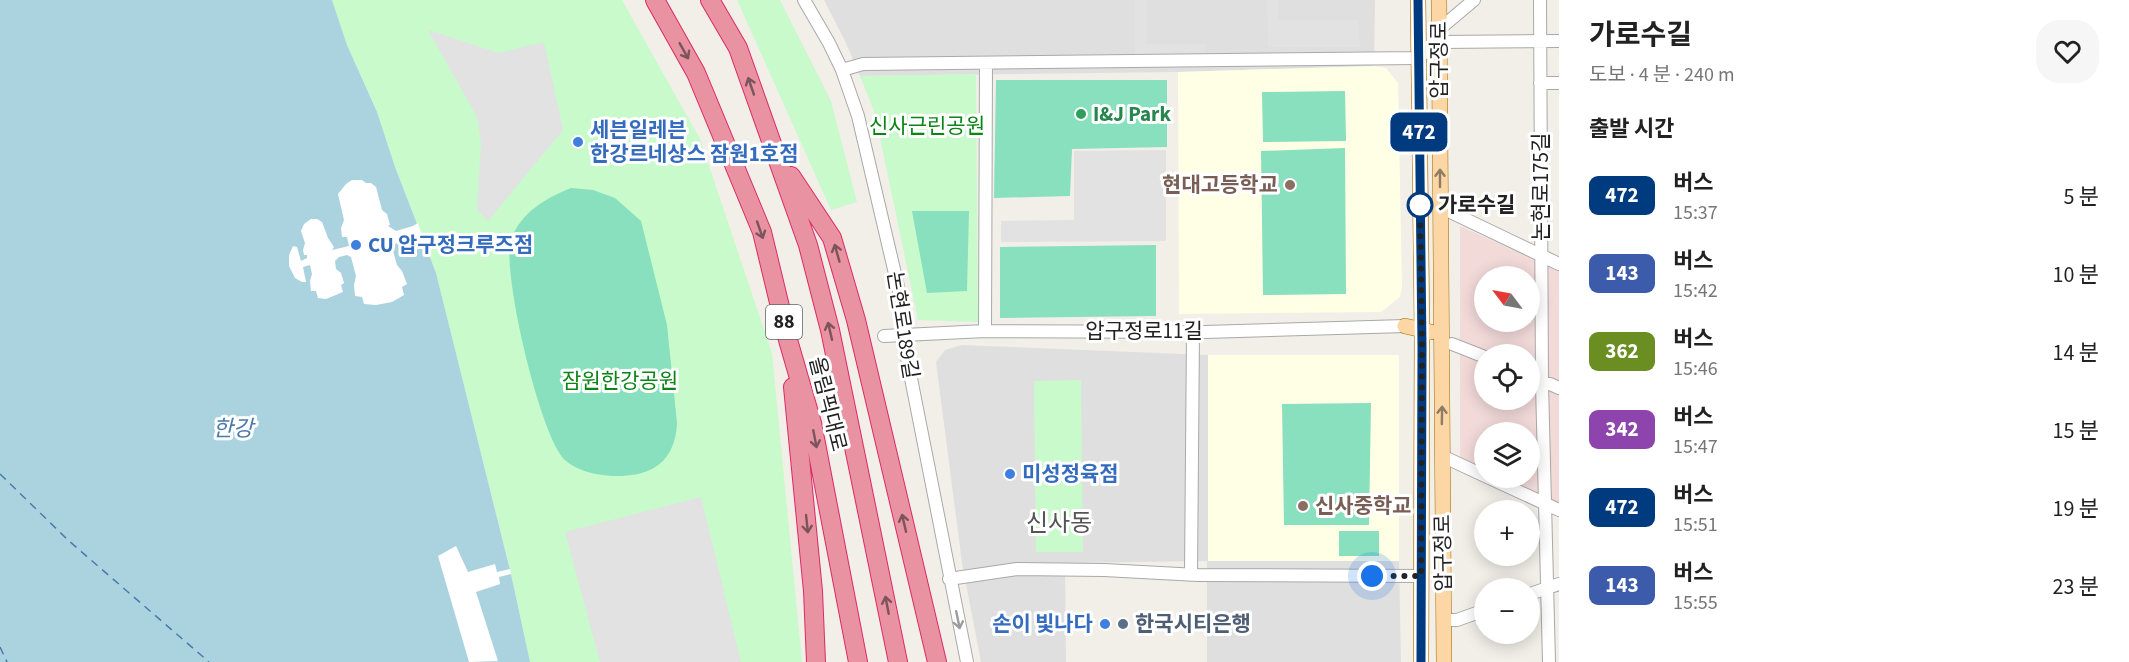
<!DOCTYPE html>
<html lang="ko">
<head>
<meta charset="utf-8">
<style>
	:root { --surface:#fff; --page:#f6f6f6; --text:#222; --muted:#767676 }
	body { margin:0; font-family:"Source Sans 3","Noto Sans KR",sans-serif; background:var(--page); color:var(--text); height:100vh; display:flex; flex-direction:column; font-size:22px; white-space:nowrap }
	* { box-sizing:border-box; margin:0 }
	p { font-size:20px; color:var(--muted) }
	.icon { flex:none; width:33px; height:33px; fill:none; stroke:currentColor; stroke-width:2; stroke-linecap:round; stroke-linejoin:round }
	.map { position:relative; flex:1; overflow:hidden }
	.panel { display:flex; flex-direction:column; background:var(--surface); width:570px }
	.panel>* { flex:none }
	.badge { padding:0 12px; border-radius:9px; font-size:21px; line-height:39px }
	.needle { width:39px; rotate:302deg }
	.controls { position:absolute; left:1474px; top:266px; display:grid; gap:12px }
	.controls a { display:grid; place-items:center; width:66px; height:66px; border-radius:50%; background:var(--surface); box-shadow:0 3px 15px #0003; font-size:30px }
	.you { position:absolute; width:30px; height:30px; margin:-15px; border:4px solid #fff; border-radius:50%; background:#1a73e8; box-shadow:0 0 0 9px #1a73e833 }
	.map>.badge { position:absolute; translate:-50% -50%; box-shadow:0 0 0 3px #fff }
	h2 { padding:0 30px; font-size:22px; line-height:54px }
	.round { display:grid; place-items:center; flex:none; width:63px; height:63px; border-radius:24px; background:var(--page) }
	.headline { display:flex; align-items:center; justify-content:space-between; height:102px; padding:0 30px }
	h1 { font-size:28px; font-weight:700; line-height:45px }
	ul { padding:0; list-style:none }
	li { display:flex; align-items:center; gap:18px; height:78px; padding:0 30px }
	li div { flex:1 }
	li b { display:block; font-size:22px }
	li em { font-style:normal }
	li .badge { min-width:66px; font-weight:700; text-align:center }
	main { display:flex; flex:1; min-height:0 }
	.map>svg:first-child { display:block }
	.residential { fill:#e0dfdf }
	.commercial { fill:#f2dad9; fill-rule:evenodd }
	.education { fill:#ffffe5 }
	.park { fill:#c8facc }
	.pitch { fill:#88e0be }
	.parking { fill:#e2e2e2 }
	.water { fill:#aad3df }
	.pier { fill:#fff }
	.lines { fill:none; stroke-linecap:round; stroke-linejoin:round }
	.ferry { stroke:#4a7aab; stroke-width:1.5; stroke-dasharray:8 6; stroke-linecap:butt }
	.minor-casing { stroke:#a9a9a9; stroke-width:14 }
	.major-casing { stroke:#a06b00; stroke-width:16 }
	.highway-casing { stroke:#dc2a67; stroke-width:20 }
	.minor { stroke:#fff; stroke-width:12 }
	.major { stroke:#fcd6a4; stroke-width:15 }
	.highway { stroke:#e892a2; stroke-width:18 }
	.oneway { stroke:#7b545c }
	.oneway2 { stroke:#8f7c63 }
	.oneway3 { stroke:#9c9c9c }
	.line-casing { stroke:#fff; stroke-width:14 }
	.line { stroke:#003b80; stroke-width:9 }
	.walk { stroke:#222; stroke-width:6; stroke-dasharray:0 10.8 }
	.leisure-dot { fill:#2e9e5b; stroke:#fff; stroke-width:2 }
	.shop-dot { fill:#3f7fe0; stroke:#fff; stroke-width:2 }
	.education-dot { fill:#8d6e63; stroke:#fff; stroke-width:2 }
	.stop-dot { fill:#fff; stroke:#003b80; stroke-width:3 }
	.service-dot { fill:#5c6f8a; stroke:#fff; stroke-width:2 }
	.labels { text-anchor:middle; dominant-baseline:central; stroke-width:6; stroke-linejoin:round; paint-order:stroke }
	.shield { fill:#fff; stroke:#646464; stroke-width:1.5 }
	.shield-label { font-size:20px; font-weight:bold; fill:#222 }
	.street-label { font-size:21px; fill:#222; stroke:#fff }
	.leisure-label { font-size:21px; font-weight:bold; fill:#27864d; stroke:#fff; text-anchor:start }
	.park-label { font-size:21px; fill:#0c8416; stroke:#fff }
	.shop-label { font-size:21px; font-weight:bold; fill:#366cbe; stroke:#fff; text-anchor:start }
	.education-label { font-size:21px; font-weight:bold; fill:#785e54; stroke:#fff; text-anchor:end }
	.stop-label { font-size:21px; font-weight:bold; fill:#222; stroke:#fff; text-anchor:start }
	.service-label { font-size:21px; font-weight:bold; fill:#4e5e75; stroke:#fff; text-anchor:start }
	.water-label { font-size:22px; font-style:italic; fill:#4a7aab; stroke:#fff }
	.quarter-label { font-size:24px; fill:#555; stroke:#fff }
</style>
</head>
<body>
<main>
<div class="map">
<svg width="1559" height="662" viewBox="0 0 1559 662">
	<rect width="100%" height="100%" fill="#f2efe9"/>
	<!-- residential -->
	<path class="residential" d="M 824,0 L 1375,0 L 1374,66 L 1178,72 L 860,76 L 846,43 Z
		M 962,345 L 1208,355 L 1208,561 L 1399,561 L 1401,662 L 1207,662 L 1207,561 L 1065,563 L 1066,662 L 981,662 L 962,563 L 936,362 L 945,350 Z"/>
	<!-- commercial -->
	<path class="commercial" d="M 1460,226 L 1559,271 L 1559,504 L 1500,477 L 1530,477 L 1530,432 L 1485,432 L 1485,470 L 1460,458 ZM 1485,276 L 1530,276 L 1530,321 L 1485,321 ZM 1485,354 L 1530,354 L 1530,399 L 1485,399 Z"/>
	<!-- education -->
	<path class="education" d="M 1374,66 L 1386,68 L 1398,83 L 1402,286 L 1400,297 L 1381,312 L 1179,314 L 1178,72 Z
		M 1208,355 L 1399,355 L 1399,561 L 1208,561 Z"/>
	<!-- park -->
	<path class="park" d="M 332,0 L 622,0 L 700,139 L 772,353 L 802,662 L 530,662 L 511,573 L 436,273 L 395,167 L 377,112 L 347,45 Z
		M 737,0 L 780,0 L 831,101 L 857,202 L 831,210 Z
		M 976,74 L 978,322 L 918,320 L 875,114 L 860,76 Z
		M 1081,380 L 1083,552 L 1036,552 L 1034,381 Z"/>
	<!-- pitch -->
	<path class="pitch" d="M 996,80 L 1167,80 L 1167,147 L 1072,149 L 1070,196 L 994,198 Z
		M 1345,91 L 1346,141 L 1263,142 L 1262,92 Z
		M 1345,148 L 1346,294 L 1263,295 L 1261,151 Z
		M 571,188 L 593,190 L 615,198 L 641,221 L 667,325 L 677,423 C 675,463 651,477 613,476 C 597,475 579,472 566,461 C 541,441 501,270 511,240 C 520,213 546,198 571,188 Z
		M 912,211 L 969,211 L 967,291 L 927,293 Z
		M 1156,245 L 1156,316 L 1000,318 L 1000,247 Z
		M 1371,403 L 1369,525 L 1284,525 L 1282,404 Z
		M 1339,531 L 1379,531 L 1379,556 L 1339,556 Z"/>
	<!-- parking -->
	<path class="parking" d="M 1135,0 L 1147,0 L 1147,44 L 1205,44 L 1205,56 L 1135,56 Z
		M 1267,0 L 1278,0 L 1278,20 L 1358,20 L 1360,47 L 1268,47 Z
		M 428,30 L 499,53 L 544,42 L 563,130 L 488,221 L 477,210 L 481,143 L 477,117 Z
		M 1166,150 L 1166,241 L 1001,242 L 1001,221 L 1074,220 L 1074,151 Z
		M 701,497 L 741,662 L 600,662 L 565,532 Z"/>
	<!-- water -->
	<path class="water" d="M 0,0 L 332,0 L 347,45 L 377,112 L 395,167 L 436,273 L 511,574 L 530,662 L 0,662 Z"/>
	<!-- pier -->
	<path class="pier" d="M 352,180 L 362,180 L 366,183 L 371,183 L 376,187 L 382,210 L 387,214 L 390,225 L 388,226 L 396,231 L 413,226 L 418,223 L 422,236 L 398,241 L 392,248 L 397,265 L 402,271 L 407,284 L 402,287 L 404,295 L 392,302 L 376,305 L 364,304 L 362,297 L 355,296 L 354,285 L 356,276 L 351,257 L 347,255 L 339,257 L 335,261 L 336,269 L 341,273 L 344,283 L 341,285 L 343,292 L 326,299 L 318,298 L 316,291 L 311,291 L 310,281 L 312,274 L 310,265 L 303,267 L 306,282 L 302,282 L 295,278 L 289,266 L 289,255 L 293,246 L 297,247 L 301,261 L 307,258 L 307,255 L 304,255 L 303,250 L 305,243 L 301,231 L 304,224 L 311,219 L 317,219 L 322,222 L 328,238 L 334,247 L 332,250 L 349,246 L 347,237 L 342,237 L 341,228 L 344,220 L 338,194 L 346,184 Z
		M 456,546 L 468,572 L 495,564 L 497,572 L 510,569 L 511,574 L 499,577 L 500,584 L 476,592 L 498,661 L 469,662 L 438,556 Z"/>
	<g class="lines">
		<!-- ferry -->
		<path class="ferry" d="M 0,474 L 69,541 L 209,662
			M 0,647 L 7,662"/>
		<defs>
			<path id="minor" d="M 804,0 L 829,43 L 842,70 L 858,116 L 904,312 L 906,353 L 967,662
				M 1540,0 L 1542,384 L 1549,662
				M 1436,32 L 1474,0
				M 1418,58 L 1439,42 L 1559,41
				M 842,70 L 863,64 L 1418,58
				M 1540,83 L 1559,83
				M 1440,207 L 1559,264
				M 985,331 L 986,63
				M 884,336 L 985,331 L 1205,332 L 1405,326
				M 1452,344 L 1485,357
				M 1530,375 L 1536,377 L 1542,384 L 1550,384 L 1559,388
				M 1442,456 L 1485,476
				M 1487,477 L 1559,510
				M 1191,575 L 1193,332
				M 949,579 L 1017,569 L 1104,570 L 1198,575 L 1421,576
				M 1530,594 L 1559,584
				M 1444,620 L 1457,620 L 1485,610"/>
			<path id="major" d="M 1418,0 L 1422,329 L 1421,662
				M 1439,0 L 1444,662
				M 1405,326 L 1431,332"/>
			<path id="highway" d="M 655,0 L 696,73 L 762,232 L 788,340 L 812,423 L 858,662
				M 710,0 L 738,48 L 808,245 L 830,330 L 898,662
				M 791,176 L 832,238 L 856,320 L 937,662
				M 793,387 L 813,591 L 816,662"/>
		</defs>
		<!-- minor casing -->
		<use href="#minor" class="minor-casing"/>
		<!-- major casing -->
		<use href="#major" class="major-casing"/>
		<!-- highway casing -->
		<use href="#highway" class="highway-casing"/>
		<!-- minor -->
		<use href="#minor" class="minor"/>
		<!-- major -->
		<use href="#major" class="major"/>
		<!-- highway -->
		<use href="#highway" class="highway"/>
	</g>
	<!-- one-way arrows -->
	<defs><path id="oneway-shaft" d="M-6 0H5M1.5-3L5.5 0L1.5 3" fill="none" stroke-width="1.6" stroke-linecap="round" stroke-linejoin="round" transform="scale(1.5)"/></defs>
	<g class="oneway">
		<use href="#oneway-shaft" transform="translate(684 51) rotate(61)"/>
		<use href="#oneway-shaft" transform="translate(751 86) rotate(-109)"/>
		<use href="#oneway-shaft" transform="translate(760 230) rotate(71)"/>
		<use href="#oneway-shaft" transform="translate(837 253) rotate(-106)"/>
		<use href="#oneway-shaft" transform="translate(830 331) rotate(-103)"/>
		<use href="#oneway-shaft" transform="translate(815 439) rotate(79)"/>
		<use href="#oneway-shaft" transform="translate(904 523) rotate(-103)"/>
		<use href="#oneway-shaft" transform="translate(807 524) rotate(84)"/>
		<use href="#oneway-shaft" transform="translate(887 605) rotate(-101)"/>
	</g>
	<g class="oneway2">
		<use href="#oneway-shaft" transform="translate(1440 178) rotate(-90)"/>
		<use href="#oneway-shaft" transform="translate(1442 415) rotate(-89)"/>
	</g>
	<use class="oneway3" href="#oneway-shaft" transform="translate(958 620) rotate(78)"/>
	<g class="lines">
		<defs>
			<path id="line" d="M 1418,0 L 1422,347 L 1421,662"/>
		</defs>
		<!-- line casing -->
		<use href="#line" class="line-casing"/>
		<!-- line -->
		<use href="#line" class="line"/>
		<!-- walk -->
		<path class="walk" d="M 1372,576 L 1421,576 L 1422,347 L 1420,205"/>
	</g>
	<!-- markers -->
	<circle class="leisure-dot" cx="1081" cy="114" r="6"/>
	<g class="shop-dot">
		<circle cx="578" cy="142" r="6"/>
		<circle cx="356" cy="245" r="6"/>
		<circle cx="1010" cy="474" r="6"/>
		<circle cx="1105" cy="624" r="6"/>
	</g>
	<g class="education-dot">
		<circle cx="1290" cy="185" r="6"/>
		<circle cx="1303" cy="506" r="6"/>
	</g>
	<circle class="stop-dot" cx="1420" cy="205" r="12"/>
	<circle class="service-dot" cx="1123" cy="624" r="6"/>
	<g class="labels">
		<!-- shield labels -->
		<rect class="shield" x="766" y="305" width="36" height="34" rx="4.5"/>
		<g class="shield-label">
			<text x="784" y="322">88</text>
		</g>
		<!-- street labels -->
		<g class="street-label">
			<text transform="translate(1439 60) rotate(-90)">압구정로</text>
			<text transform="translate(1541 187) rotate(-90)">논현로175길</text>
			<text transform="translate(903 325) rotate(81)">논현로189길</text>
			<text x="1144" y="331">압구정로11길</text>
			<text transform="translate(828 404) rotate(76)">올림픽대로</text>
			<text transform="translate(1443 553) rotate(-91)">압구정로</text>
		</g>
		<!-- leisure labels -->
		<g class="leisure-label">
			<text x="1093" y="114">I&amp;J Park</text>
		</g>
		<!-- park labels -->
		<g class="park-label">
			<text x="927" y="126">신사근린공원</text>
			<text x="620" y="381">잠원한강공원</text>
		</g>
		<!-- shop labels -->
		<g class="shop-label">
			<text x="590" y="130">세븐일레븐<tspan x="590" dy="24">한강르네상스 잠원1호점</tspan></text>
			<text x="368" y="245">CU 압구정크루즈점</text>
			<text x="1022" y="474">미성정육점</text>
			<text x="1093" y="624" text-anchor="end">손이 빛나다</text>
		</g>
		<!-- education labels -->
		<g class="education-label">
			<text x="1278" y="185">현대고등학교</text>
			<text x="1315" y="506" text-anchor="start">신사중학교</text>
		</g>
		<!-- stop labels -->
		<g class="stop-label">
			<text x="1438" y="205">가로수길</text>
		</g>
		<!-- service labels -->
		<g class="service-label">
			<text x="1135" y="624">한국시티은행</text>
		</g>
		<!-- water labels -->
		<g class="water-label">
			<text x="233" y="429">한강</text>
		</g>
		<!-- quarter labels -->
		<g class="quarter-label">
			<text x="1059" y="523">신사동</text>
		</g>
	</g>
</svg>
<div class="controls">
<a><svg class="needle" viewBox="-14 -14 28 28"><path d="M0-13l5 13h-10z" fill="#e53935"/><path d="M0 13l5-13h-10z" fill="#767676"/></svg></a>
<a><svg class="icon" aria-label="locate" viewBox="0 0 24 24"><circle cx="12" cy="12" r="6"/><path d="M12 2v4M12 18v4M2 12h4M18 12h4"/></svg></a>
<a><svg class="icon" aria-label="layers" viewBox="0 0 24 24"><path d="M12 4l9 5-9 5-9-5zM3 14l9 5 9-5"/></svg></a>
<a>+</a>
<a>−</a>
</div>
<div class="you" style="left:1372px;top:576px"></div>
<b class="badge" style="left:1419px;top:132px;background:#003b80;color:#fff">472</b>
</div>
<section class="panel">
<div class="headline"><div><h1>가로수길</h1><p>도보 · 4 분 · 240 m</p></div><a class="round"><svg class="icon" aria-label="heart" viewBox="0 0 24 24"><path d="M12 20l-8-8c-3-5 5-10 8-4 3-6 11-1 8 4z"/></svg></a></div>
<h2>출발 시간</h2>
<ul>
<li><span class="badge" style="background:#003b80;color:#fff">472</span><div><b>버스</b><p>15:37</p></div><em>5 분</em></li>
<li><span class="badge" style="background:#3d5bab;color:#fff">143</span><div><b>버스</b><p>15:42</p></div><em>10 분</em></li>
<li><span class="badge" style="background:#6b8e23;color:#fff">362</span><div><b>버스</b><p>15:46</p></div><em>14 분</em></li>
<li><span class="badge" style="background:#8e44ad;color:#fff">342</span><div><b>버스</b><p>15:47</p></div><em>15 분</em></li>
<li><span class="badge" style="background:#003b80;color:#fff">472</span><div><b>버스</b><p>15:51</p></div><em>19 분</em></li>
<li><span class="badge" style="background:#3d5bab;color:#fff">143</span><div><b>버스</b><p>15:55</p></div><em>23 분</em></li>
</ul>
</section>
</main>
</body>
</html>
